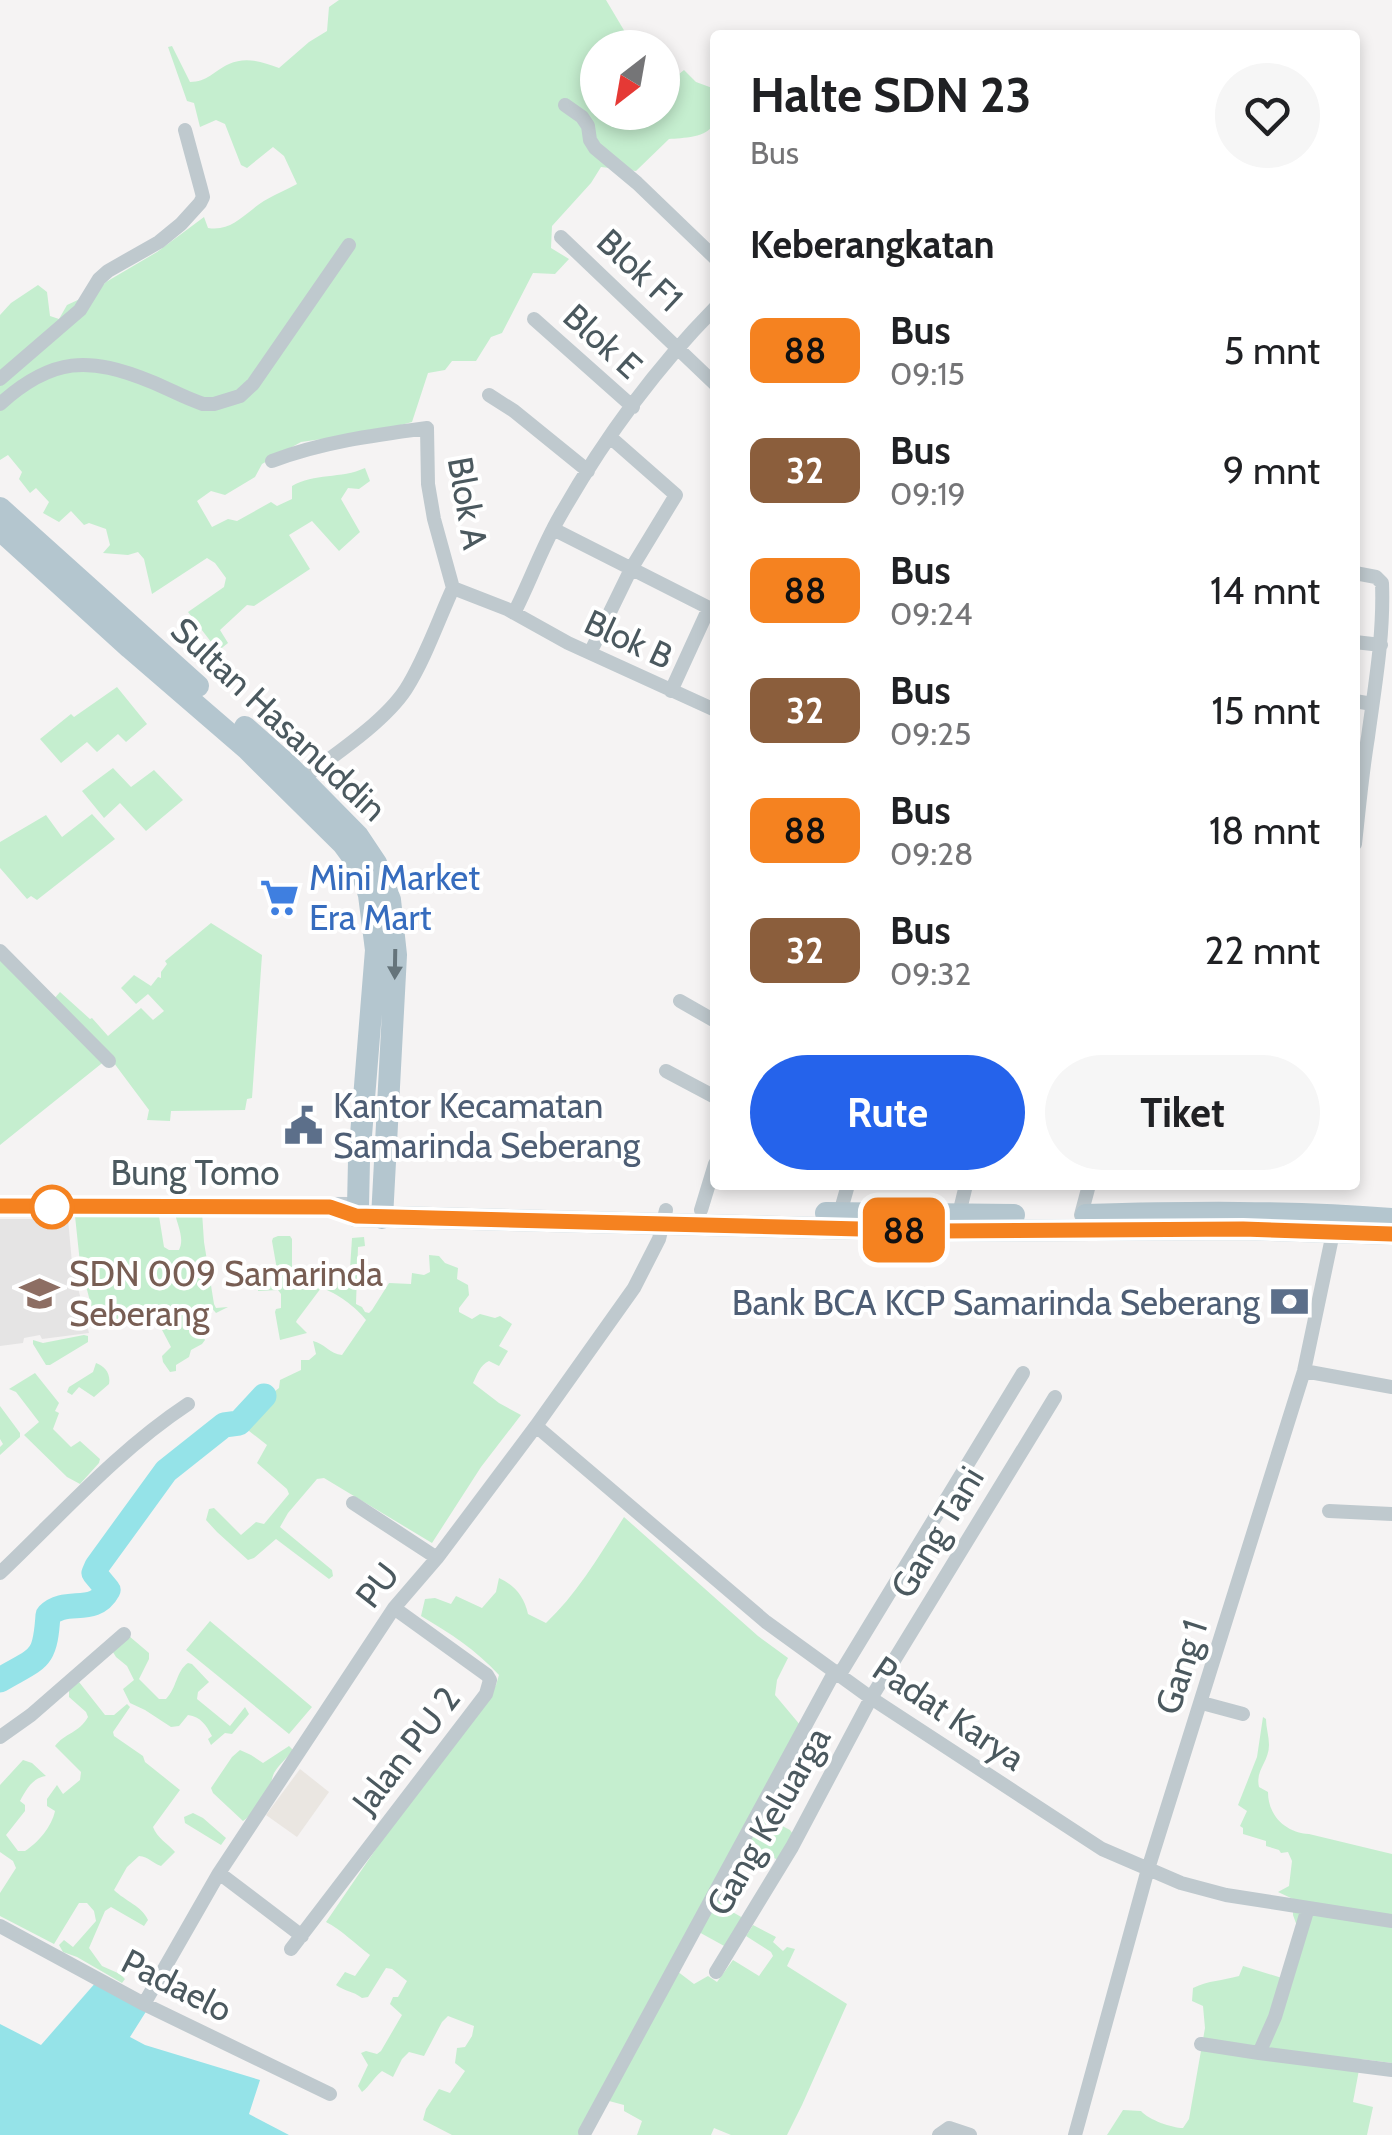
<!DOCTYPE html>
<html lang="id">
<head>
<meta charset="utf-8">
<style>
	:root { --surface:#fff; --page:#f6f6f6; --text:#202124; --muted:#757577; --accent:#2563eb }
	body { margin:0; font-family:Cabin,sans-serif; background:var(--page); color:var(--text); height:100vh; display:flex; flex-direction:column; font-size:38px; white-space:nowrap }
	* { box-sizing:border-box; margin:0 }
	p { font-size:32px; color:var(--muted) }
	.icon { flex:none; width:55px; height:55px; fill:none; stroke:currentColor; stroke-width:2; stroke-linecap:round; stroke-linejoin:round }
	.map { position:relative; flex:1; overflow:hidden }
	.side { position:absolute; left:710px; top:30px; width:650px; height:1160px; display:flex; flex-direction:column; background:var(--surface); border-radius:10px; box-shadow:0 5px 15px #0003 }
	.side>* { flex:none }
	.badge { padding:0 20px; border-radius:15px; font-size:35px; line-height:65px }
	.needle { width:65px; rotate:211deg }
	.tools { position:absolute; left:580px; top:30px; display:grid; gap:20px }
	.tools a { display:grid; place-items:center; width:100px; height:100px; border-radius:50%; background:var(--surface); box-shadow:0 5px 15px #0003; font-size:50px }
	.map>.badge { position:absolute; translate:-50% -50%; box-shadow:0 0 0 5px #fff }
	h2 { padding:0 40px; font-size:38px; line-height:90px }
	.round { display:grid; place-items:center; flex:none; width:105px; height:105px; border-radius:52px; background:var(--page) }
	.head { display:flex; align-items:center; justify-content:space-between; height:170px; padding:0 40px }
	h1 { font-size:48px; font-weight:700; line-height:75px }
	.button { display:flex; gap:20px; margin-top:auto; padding:20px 40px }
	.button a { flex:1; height:115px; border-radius:60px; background:var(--accent); color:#fff; font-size:40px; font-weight:700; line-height:115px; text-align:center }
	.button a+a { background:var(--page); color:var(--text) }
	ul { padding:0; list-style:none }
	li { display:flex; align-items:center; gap:30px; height:120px; padding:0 40px }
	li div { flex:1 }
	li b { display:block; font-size:38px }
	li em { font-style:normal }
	li .badge { min-width:110px; font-weight:700; text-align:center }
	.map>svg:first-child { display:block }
	.commercial { fill:#eae6e1 }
	.education { fill:#e5e4e4 }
	.green { fill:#c5eecf }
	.water { fill:#95e3e8 }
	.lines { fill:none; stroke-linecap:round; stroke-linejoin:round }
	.river { stroke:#95e3e8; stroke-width:25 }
	.street { stroke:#bfc9ce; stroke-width:14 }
	.secondary { stroke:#c0cbd2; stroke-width:20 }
	.primary { stroke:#b4c6cf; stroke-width:22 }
	.oneway { fill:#65747b }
	.line-casing { stroke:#fff; stroke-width:22 }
	.line { stroke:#f58220; stroke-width:15 }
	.stop-dot { fill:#fff; stroke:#f58220; stroke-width:5 }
	.labels { text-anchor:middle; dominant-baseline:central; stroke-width:8; stroke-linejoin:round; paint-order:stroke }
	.street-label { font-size:35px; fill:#4b595f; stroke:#fff }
	.shop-label { font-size:35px; fill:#366cbe; stroke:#fff; text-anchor:start }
	.service-label { font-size:35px; fill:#4e5e75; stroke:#fff; text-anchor:start }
	.education-label { font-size:35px; fill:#785e54; stroke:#fff; text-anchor:start }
</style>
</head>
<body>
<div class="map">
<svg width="1392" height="2135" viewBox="0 0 1392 2135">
	<rect width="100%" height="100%" fill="#f5f3f3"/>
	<!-- commercial -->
	<path class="commercial" d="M 300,1769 L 329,1792 L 297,1837 L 266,1815 Z"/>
	<!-- education -->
	<path class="education" d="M 0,1219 L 68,1219 L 72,1263 L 89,1333 L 42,1339 L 40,1335 L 24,1338 L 23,1343 L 0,1346 Z"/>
	<!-- green -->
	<path class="green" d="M 339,0 L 606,0 L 625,32 L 627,47 L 598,48 L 598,112 L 662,112 L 663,87 L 684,70 L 696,82 L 715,89 C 715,98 718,115 714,123 C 708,138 682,138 669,139 L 636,171 L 601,167 L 591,183 L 552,226 L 551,248 L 569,259 L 555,274 L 533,273 L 502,333 L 491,337 L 476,361 L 452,361 L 445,370 L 428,373 L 412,422 L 378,431 L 301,442 L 262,464 L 255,477 L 225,495 L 211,491 L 197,501 L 212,527 L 228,519 L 237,521 L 271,502 L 277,506 L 292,499 L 292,486 C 314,473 341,479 365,468 L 370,481 L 359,489 L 348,488 L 341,499 L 360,532 L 339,551 L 312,521 L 289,535 L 310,569 L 254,606 L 247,605 L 220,630 L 228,643 L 218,651 L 188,612 L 224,587 L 226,578 L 215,563 L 207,558 L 152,594 L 144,559 L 138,552 L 128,555 L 103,553 L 110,545 L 106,529 L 89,523 L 84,525 L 71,511 L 59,522 L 43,513 L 49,502 L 36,488 L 30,493 L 19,479 L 22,472 L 8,455 L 0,460 L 0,315 L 11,303 L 38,285 L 47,292 L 50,316 L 59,319 L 67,305 L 95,292 L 106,282 L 157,252 L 204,217 L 208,228 C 228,231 238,220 253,209 C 265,198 283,192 297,184 L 284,156 L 273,147 L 247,168 L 241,165 L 225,124 L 216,120 L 200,127 L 194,103 L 187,101 L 168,47 L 172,46 L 190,82 C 207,82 214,71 229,64 C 246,56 262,62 279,68 L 309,42 L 327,31 L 329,7 Z
		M 117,687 L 147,724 L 126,742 L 118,734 L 97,752 L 87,742 L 61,763 L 40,739 L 71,714 L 74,717 Z
		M 113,768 L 131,787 L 154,770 L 183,800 L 146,831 L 120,803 L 104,818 L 82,791 Z
		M 92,814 L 115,839 L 37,900 L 31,896 L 27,899 L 0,868 L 0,842 L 46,815 L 62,837 Z
		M 211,923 L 262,955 L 252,1098 L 247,1099 L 245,1110 L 171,1111 L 170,1121 L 147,1120 L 149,1110 L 111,1059 L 53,1000 L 60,992 L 90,1019 L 92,1018 L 108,1036 L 141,1008 L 153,1020 L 164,1011 L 148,994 L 136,1004 L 121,988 L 134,975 L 151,986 L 158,977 L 161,978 L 161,972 L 167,964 L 165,961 Z
		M 0,956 L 106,1060 L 0,1145 Z
		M 202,1212 L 204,1242 L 214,1304 L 216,1308 L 228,1307 L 216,1313 L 211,1307 L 193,1316 L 205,1340 L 202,1344 L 191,1350 L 189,1357 L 176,1365 L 176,1371 L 170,1372 L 163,1362 L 162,1356 L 171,1347 L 161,1328 L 166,1323 L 160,1311 L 155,1308 L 147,1312 L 145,1307 L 141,1305 L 102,1330 L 97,1328 L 80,1263 L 75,1216 L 159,1216 L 164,1247 L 169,1250 L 179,1250 C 185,1238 177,1225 175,1213 Z
		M 278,1236 L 290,1236 L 292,1239 L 292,1274 C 303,1275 315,1274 320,1285 L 337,1288 L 339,1272 L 350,1269 L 352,1238 L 364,1237 L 365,1246 L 358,1247 L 356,1304 L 362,1307 L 365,1312 L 369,1313 L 372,1310 L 389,1283 L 411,1284 L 412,1273 L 424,1275 L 430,1272 L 429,1255 L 439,1256 L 445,1263 L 458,1268 L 457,1279 L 468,1285 L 469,1295 L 459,1308 L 459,1312 L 472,1319 L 480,1314 L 495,1318 L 500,1316 L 512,1324 L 499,1346 L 508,1351 L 499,1366 L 489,1361 C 480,1365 477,1375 473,1383 L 499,1403 L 521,1415 L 481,1467 L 432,1543 L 324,1478 L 317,1479 L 288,1513 L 280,1527 L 332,1570 L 333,1576 L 329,1579 L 276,1539 L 254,1558 L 248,1560 L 217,1532 L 206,1520 L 209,1509 L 214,1508 L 241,1535 L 256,1522 L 264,1524 L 289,1494 L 287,1489 L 257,1463 L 267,1445 L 244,1427 L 243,1422 L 248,1419 L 252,1409 L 279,1388 L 280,1380 L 301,1370 L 301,1360 L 309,1360 L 316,1354 L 313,1341 C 324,1343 330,1354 342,1355 L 366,1320 C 357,1308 336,1292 321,1288 L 297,1320 L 296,1322 L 307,1333 L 280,1340 L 275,1312 L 276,1309 L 281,1308 L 281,1294 L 278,1290 L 258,1291 L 258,1287 L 273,1286 L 279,1281 L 272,1241 L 273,1238 Z
		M 84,1335 L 88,1336 L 88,1342 L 50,1365 L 46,1365 L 33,1344 L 33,1340 L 43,1343 Z
		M 96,1363 C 105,1366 111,1374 109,1384 L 94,1397 L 79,1387 L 72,1395 L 67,1392 L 69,1387 L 93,1372 Z
		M 35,1373 L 59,1403 L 55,1411 L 59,1413 L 53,1429 L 71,1447 L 80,1441 L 100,1459 L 99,1463 L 80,1484 L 67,1477 L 24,1435 L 39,1422 L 16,1392 L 9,1389 Z
		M 0,1406 L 20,1433 L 20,1437 L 0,1455 L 0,1447 L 3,1444 L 0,1439 Z
		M 624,1517 L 758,1636 L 788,1658 L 777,1680 L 775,1695 L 806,1732 L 804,1743 L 775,1797 L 769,1819 L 790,1830 L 793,1834 L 780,1861 L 753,1847 L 743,1850 L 720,1897 L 722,1906 L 743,1918 L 726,1947 L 697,1931 L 673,1968 L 694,1984 L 708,1976 L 717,1982 L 733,1960 L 759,1976 L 773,1956 L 771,1952 L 746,1936 L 753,1925 L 776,1937 L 773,1942 L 783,1951 L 787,1947 L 795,1949 L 787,1966 L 847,2004 L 802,2105 L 787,2135 L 731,2135 L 714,2128 L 711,2135 L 637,2135 L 642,2121 L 624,2111 L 624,2105 L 609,2101 L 584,2135 L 452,2135 L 423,2120 L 426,2109 L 439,2089 L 450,2093 L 465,2071 L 455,2063 L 457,2048 L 465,2047 L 472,2036 L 474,2026 L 448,2016 L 442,2022 L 424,2056 L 409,2052 L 402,2059 L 393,2077 L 382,2071 C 373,2078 370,2086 362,2092 L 358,2086 L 368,2065 L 361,2053 L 366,2051 L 377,2054 L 381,2051 L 402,2015 L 390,2004 L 393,1997 L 398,1997 L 407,1981 L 392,1969 L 386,1968 L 368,1997 L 362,1998 C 353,1991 344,1991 336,1985 L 345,1972 L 355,1976 L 370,1955 C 355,1944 342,1930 326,1922 L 415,1792 L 496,1685 L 499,1675 C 476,1650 450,1633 421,1616 L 425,1599 L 435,1598 L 451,1604 L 456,1596 L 482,1608 L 496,1592 L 499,1578 C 514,1585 524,1596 528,1614 L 546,1623 C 577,1594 601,1553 624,1517 Z
		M 210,1621 L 312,1707 L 289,1734 L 186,1650 Z
		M 129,1636 L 149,1653 L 149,1659 L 139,1679 L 159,1699 L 166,1699 C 177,1688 176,1671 188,1663 L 192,1664 L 209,1682 L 198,1692 L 197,1699 L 230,1726 L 245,1707 L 249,1714 L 232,1734 L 225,1733 L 211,1745 L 208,1739 L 212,1736 C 206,1725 201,1717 188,1715 L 179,1726 L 171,1727 L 145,1710 L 130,1703 L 123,1689 L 134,1680 L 127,1666 L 116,1657 L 111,1649 Z
		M 79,1682 L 105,1715 L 114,1715 L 127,1704 L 130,1707 L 113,1732 L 114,1736 L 143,1756 L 145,1762 L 180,1790 L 153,1827 C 157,1838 167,1843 175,1852 L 161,1866 C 152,1863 149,1857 139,1856 L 127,1867 L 114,1890 C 125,1901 142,1906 148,1920 L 144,1926 L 111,1907 L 105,1911 L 89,1948 L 102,1966 L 120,1974 L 125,1979 L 122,1983 L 77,1957 L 63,1952 L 59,1945 L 64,1940 L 73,1947 L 96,1921 L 94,1911 L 87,1903 L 79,1903 L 54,1944 L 0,1916 L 0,1893 L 16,1868 L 13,1861 L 0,1852 L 0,1785 L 23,1760 L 32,1763 L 46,1776 C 32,1778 26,1790 20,1801 L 25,1805 L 25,1811 L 6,1835 L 18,1851 L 25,1851 C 38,1843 52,1826 55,1811 L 47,1806 L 47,1799 L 57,1785 L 63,1794 L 80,1780 L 81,1772 L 55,1746 C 65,1733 79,1733 88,1717 L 86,1712 L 69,1697 L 69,1690 Z
		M 1263,1717 L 1266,1719 C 1266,1728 1269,1736 1269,1745 C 1269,1762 1255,1770 1259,1787 L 1268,1792 C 1268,1816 1286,1833 1309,1834 L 1392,1854 L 1392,2063 L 1361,2059 L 1353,2102 L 1373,2107 L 1367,2135 L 1107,2135 L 1123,2110 L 1141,2111 C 1149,2120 1172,2128 1183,2128 L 1189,2119 L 1205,2028 L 1203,2006 L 1192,2001 L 1193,1988 C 1209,1980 1222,1981 1239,1976 L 1243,1966 L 1282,1978 L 1297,1926 L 1293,1915 L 1293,1899 L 1278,1892 L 1289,1886 L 1292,1861 L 1288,1852 L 1281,1853 L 1279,1850 L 1266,1846 L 1266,1841 L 1243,1834 L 1243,1828 L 1240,1826 L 1247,1811 L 1238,1805 L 1257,1757 Z
		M 289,1746 L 293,1750 C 288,1757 279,1765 276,1770 C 272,1775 272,1781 270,1787 C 264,1797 252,1815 243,1821 L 213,1793 L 211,1788 L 232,1757 L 240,1750 L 251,1755 L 263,1763 Z
		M 193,1813 L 203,1818 L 226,1838 L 221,1845 L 185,1823 L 184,1817 Z"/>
	<!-- water -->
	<path class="water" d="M 97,1981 L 147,2010 L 130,2037 L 145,2045 L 260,2080 L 249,2114 L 289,2135 L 0,2135 L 0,2024 L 41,2045 Z"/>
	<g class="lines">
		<!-- river -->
		<path class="river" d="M 0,1680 C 39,1657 45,1662 48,1615 C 66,1597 94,1616 108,1590 L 94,1573 L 97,1566 L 166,1471 L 224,1425 L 239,1423 L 264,1396"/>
		<!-- street -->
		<path class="street" d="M 565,105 L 582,117 L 588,126 L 590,140 L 595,148 L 637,183 L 715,258
			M 561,237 L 715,384
			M 534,319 L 633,407
			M 0,379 L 80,310 L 99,279 L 108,271 L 159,242 L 181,224 L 200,203 L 203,197 L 201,189 L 185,130
			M 489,395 L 514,411 L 588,471
			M 0,404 C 52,357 89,356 152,382 C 169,389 185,398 203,404 L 214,404 L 240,396 L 253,384 L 349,245
			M 272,461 C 322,442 375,435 427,428 L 428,484 L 434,519 L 453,588
			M 553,529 L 715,611
			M 1355,573 L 1376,577 L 1382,583 C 1384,635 1375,685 1368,737 C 1362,773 1359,808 1355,844
			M 453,588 L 507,609 L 568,643 L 715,710
			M 514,613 C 530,582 542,547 560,516 C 602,442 655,369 715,308
			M 1355,642 L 1381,645
			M 590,653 L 631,569 L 676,495 L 610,437
			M 671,691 L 709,608
			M 1355,701 L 1372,704
			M 298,782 C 330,758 384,723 406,689 C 425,659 438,621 453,588
			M 0,951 L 109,1061
			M 680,1001 L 715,1021
			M 666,1071 L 715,1097
			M 701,1210 L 715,1164
			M 840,1213 L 848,1185
			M 959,1214 L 966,1185
			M 1081,1215 L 1089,1185
			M 1304,1371 L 1392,1387
			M 536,1426 L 766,1622 L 871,1698 L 1102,1849 L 1181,1883 L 1226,1895 L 1392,1921
			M 353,1503 L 437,1558
			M 1329,1511 L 1392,1514
			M 0,1573 C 62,1514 117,1451 188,1404
			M 840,1674 L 1023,1373
			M 1202,1703 L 1243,1714
			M 0,1737 L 31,1715 L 124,1634
			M 219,1873 L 302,1936
			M 0,1926 L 144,2004 L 330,2094
			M 291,1949 L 486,1694 L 490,1680 L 487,1675 L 394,1608
			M 716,1972 L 792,1847 L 871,1698 L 1055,1397
			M 144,2004 L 219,1873 L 394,1608 L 437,1558 L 536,1426 L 634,1288 L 659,1239 L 666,1210
			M 1201,2044 L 1259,2053 L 1275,2017 L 1308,1908
			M 1259,2053 L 1392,2070
			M 585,2132 L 835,1671
			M 939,2135 L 949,2128 L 970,2135
			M 1075,2135 L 1148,1869 L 1304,1371 L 1334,1228"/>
		<!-- secondary -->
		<path class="secondary" d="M 0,1206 L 358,1207"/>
		<!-- primary -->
		<path class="primary" d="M 0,508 L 198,686
			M 0,530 L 130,648 L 247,749 L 343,844 L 360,867 L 369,895 L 376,950 L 359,1160 L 358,1207 L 356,1216 L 939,1231 L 1243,1229 L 1392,1234
			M 245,727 L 288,765 L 358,836 L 376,863 L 390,900 L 396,955 L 382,1218
			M 826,1213 L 1014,1215
			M 1086,1215 C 1188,1212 1290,1211 1392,1219"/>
	</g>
	<!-- one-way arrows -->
	<defs><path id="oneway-solid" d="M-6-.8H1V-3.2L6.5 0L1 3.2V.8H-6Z" transform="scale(2.5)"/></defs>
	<use class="oneway" href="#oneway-solid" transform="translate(395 964) rotate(91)"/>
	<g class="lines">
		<defs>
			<path id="line" d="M 0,1206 L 330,1207 L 356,1216 L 939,1231 L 1243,1229 L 1392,1234"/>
		</defs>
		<!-- line casing -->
		<use href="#line" class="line-casing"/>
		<!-- line -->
		<use href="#line" class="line"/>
	</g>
	<!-- icons -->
	<defs>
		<symbol id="supermarket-bare" viewBox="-9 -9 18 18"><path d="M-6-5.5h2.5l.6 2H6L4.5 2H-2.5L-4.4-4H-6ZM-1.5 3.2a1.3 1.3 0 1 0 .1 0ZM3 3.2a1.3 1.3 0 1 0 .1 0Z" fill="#3f7fe0" stroke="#fff" stroke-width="2.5" paint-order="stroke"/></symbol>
		<symbol id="civic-bare" viewBox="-9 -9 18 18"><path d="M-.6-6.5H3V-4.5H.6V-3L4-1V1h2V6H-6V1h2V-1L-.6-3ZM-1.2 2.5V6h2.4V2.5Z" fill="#5c6f8a" stroke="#fff" stroke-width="2.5" paint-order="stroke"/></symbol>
		<symbol id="school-bare" viewBox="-9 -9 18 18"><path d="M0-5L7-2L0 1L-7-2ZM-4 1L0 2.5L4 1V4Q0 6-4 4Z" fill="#8d6e63" stroke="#fff" stroke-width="2.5" paint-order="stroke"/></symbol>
		<symbol id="bank-bare" viewBox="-9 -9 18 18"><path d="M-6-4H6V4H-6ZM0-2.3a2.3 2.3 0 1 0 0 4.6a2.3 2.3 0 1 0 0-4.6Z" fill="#5c6f8a" stroke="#fff" stroke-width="2.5" paint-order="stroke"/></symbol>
	</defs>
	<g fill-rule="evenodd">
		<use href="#supermarket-bare" x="252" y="870" width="55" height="55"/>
		<use href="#civic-bare" x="276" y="1098" width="55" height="55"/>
		<use href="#school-bare" x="12" y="1266" width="55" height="55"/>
		<use href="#bank-bare" x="1262" y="1274" width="55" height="55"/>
	</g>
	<!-- markers -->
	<circle class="stop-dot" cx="52" cy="1207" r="20"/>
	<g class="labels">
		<!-- street labels -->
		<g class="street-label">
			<text transform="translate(640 270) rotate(43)">Blok F1</text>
			<text transform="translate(603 341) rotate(42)">Blok E</text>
			<text transform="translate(468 503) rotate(80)">Blok A</text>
			<text transform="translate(629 639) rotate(25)">Blok B</text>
			<text transform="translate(279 719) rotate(43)">Sultan Hasanuddin</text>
			<text x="195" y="1172">Bung Tomo</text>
			<text transform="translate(937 1532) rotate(-59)">Gang Tani</text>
			<text transform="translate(377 1585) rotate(-52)">PU</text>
			<text transform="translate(1181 1667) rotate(-72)">Gang 1</text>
			<text transform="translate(949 1713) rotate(34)">Padat Karya</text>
			<text transform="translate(406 1750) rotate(-52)">Jalan PU 2</text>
			<text transform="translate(768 1821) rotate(-60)">Gang Keluarga</text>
			<text transform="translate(177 1985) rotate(27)">Padaelo</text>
		</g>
		<!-- shop labels -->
		<g class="shop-label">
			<text x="309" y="877">Mini Market<tspan x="309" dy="40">Era Mart</tspan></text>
		</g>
		<!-- service labels -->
		<g class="service-label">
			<text x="333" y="1105">Kantor Kecamatan<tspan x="333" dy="40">Samarinda Seberang</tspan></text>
			<text x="1260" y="1302" text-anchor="end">Bank BCA KCP Samarinda Seberang</text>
		</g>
		<!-- education labels -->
		<g class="education-label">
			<text x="69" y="1273">SDN 009 Samarinda<tspan x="69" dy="40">Seberang</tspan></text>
		</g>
	</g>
</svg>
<div class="tools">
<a><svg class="needle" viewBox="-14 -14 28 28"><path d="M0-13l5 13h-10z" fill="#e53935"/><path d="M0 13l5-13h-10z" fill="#757577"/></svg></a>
</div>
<b class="badge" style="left:904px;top:1230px;background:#f58220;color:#111">88</b>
<section class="side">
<div class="head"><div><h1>Halte SDN 23</h1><p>Bus</p></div><a class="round"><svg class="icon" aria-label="heart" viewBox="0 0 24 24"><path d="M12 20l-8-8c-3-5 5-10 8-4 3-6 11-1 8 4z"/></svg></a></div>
<h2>Keberangkatan</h2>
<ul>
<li><span class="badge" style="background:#f58220;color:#111">88</span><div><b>Bus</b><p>09:15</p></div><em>5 mnt</em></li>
<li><span class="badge" style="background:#8b5e3c;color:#fff">32</span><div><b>Bus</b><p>09:19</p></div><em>9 mnt</em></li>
<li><span class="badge" style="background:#f58220;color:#111">88</span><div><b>Bus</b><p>09:24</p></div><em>14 mnt</em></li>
<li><span class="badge" style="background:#8b5e3c;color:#fff">32</span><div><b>Bus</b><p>09:25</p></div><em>15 mnt</em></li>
<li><span class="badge" style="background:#f58220;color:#111">88</span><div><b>Bus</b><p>09:28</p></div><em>18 mnt</em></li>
<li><span class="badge" style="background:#8b5e3c;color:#fff">32</span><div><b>Bus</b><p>09:32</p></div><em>22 mnt</em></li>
</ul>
<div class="button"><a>Rute</a><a>Tiket</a></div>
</section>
</div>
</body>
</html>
